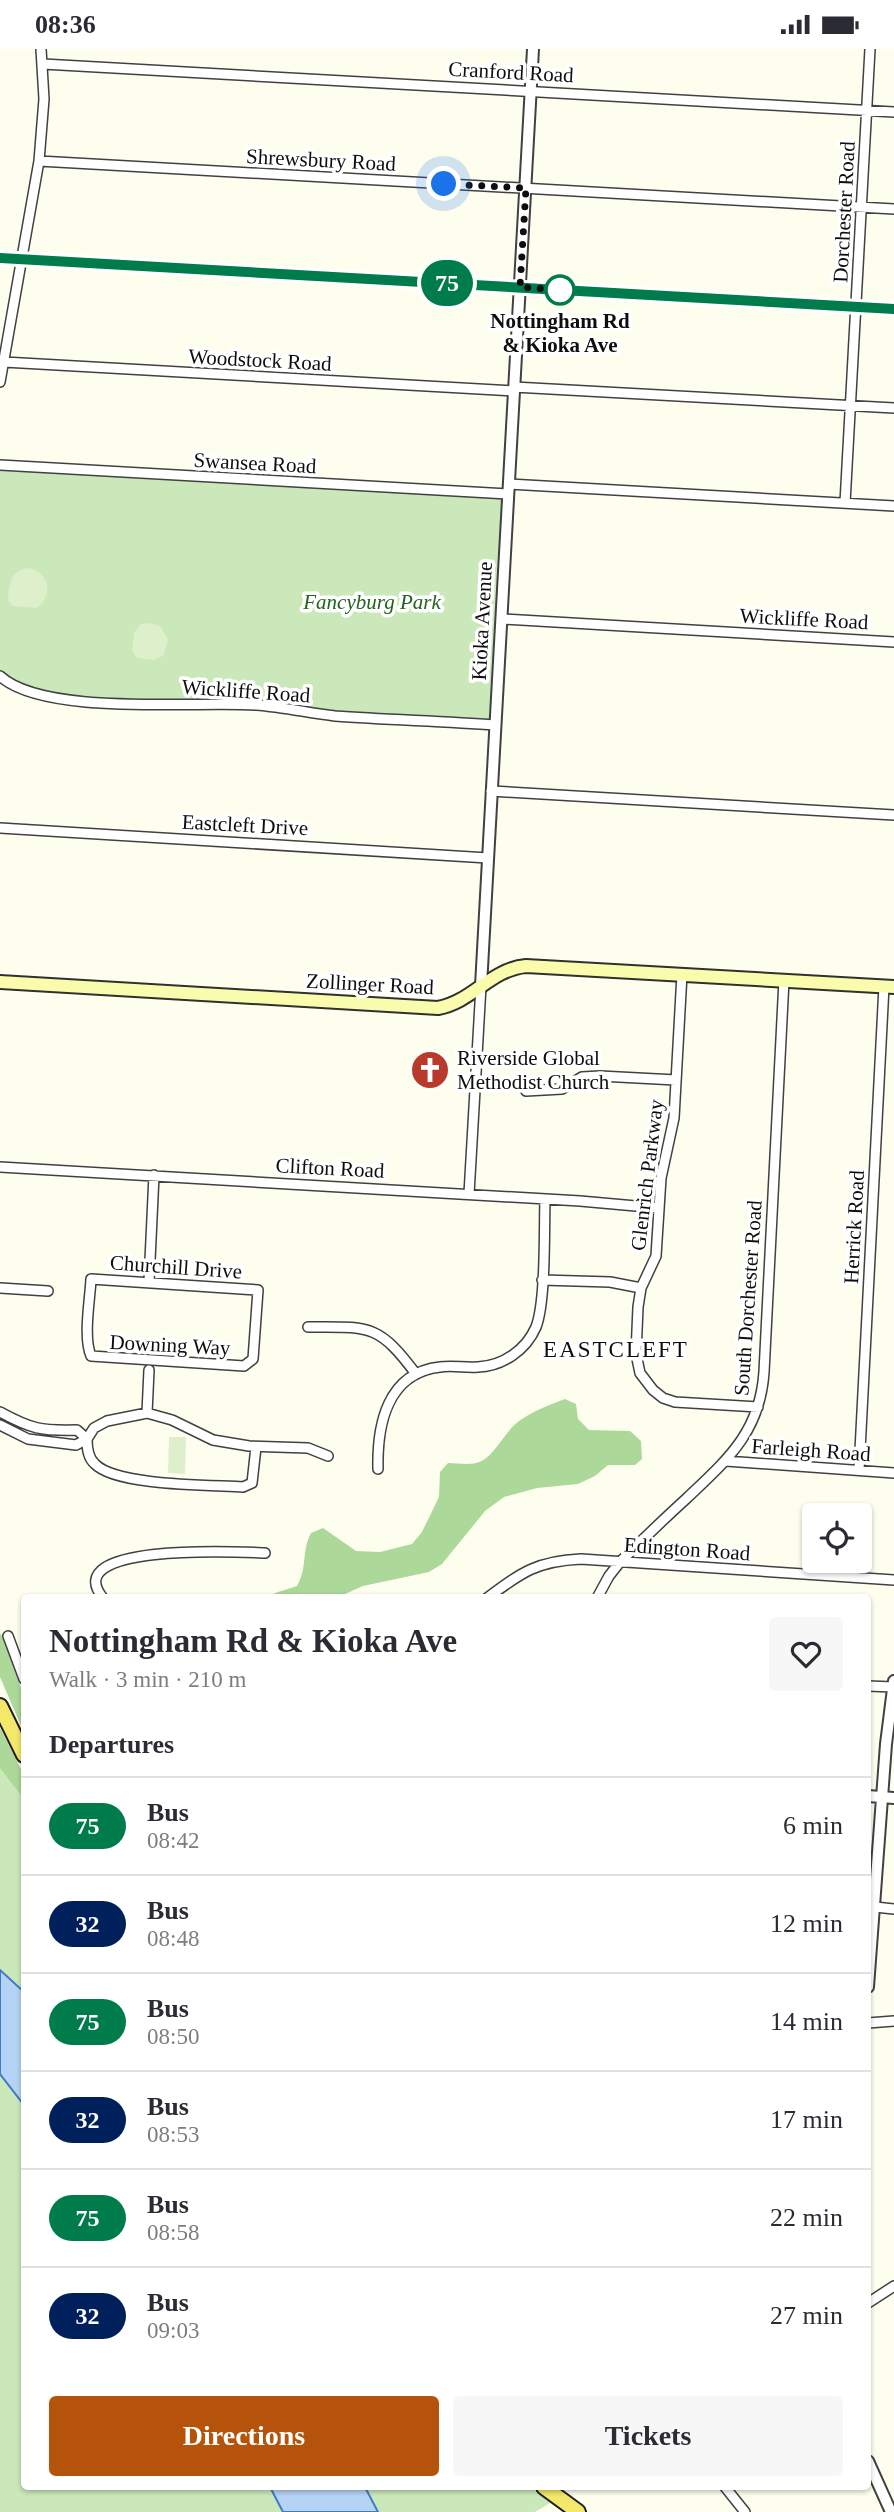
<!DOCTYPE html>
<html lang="en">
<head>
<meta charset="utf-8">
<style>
	:root { --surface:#fff; --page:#f7f7f7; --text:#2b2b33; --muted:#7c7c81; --line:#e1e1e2; --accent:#b45309 }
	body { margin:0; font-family:Georgia,serif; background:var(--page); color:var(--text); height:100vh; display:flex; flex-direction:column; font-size:26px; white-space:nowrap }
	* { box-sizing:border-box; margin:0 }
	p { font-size:23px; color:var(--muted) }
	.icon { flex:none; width:38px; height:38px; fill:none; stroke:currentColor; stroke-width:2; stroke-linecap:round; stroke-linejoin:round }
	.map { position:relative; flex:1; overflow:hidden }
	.sheet { position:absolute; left:21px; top:1545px; width:850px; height:896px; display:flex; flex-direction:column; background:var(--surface); border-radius:7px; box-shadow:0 2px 5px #0004 }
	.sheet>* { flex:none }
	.badge { padding:0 14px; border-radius:23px; font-size:24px; line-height:46px }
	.controls { position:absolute; left:802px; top:1454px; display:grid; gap:14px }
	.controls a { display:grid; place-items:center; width:70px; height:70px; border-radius:7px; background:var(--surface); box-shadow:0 2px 5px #0004; font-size:35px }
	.you { position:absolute; width:35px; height:35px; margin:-18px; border:5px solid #fff; border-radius:50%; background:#1a73e8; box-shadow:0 0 0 10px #1a73e833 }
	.map>.badge { position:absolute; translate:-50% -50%; box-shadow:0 0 0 4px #fff }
	h2 { padding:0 28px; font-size:26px; line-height:63px }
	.round { display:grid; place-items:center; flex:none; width:74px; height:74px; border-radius:7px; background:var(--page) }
	.head { display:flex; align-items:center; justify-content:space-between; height:119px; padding:0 28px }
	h1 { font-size:33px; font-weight:700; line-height:52px }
	.button { display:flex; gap:14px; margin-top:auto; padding:14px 28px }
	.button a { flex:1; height:80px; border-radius:7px; background:var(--accent); color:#fff; font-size:28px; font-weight:700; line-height:80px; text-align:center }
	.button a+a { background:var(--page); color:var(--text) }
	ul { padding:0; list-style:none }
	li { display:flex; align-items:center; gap:21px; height:98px; padding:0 28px; border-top:2px solid var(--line) }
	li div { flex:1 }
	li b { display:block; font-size:26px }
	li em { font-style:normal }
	li .badge { min-width:77px; font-weight:700; text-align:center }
	.status { display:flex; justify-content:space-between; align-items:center; height:49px; padding:0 35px; background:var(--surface); direction:ltr }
	.status svg { height:19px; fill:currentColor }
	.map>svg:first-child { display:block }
	.green { fill:#cae8b9 }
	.forest { fill:#acd899 }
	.pitch { fill:#ddefcb }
	.water { fill:#b5d3f4; stroke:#3f7cc8; stroke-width:2 }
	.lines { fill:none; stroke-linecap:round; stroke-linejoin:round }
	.minor-casing { stroke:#414141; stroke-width:12 }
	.tertiary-casing { stroke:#414141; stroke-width:14 }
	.secondary-casing { stroke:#303030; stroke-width:16 }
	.primary-casing { stroke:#1f1f1f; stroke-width:18 }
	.minor { stroke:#fff; stroke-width:9 }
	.tertiary { stroke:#fff; stroke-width:10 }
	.secondary { stroke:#f8fcac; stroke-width:12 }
	.primary { stroke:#f3e86a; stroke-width:14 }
	.line-casing { stroke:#fff; stroke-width:16 }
	.line { stroke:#007b4b; stroke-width:10 }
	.walk { stroke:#0e0e0e; stroke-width:7; stroke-dasharray:0 12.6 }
	.stop-dot { fill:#fff; stroke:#007b4b; stroke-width:3.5 }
	.labels { text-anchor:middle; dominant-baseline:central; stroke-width:7; stroke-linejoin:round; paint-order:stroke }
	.street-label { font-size:21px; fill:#0e0e0e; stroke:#fff }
	.stop-label { font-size:21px; font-weight:bold; fill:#0e0e0e; stroke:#fff }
	.park-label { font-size:21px; font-style:italic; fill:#236320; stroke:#fff }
	.poi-label { font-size:21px; fill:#0e0e0e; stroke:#fff; text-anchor:start }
	.neighbourhood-label { font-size:23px; letter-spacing:2px; fill:#0e0e0e; stroke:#fff }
</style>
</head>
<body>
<div class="status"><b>08:36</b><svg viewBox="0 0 49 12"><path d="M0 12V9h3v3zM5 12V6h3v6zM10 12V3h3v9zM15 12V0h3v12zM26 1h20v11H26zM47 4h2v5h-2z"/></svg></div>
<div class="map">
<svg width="894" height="2463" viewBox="0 0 894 2463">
	<rect width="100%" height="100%" fill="#fefeef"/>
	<!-- green -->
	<path class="green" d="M 0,416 L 508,445 L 495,676 L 259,656 L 59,650 L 0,627 Z
		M 0,1684 L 24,1726 L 24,1943 L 0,1921 Z
		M 0,2025 L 24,2056 L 24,2438 L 270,2438 L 283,2463 L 0,2463 Z
		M 365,2438 L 532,2438 L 552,2453 L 535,2463 L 378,2463 Z"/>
	<!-- forest -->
	<path class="forest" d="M 565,1350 L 576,1355 L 578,1370 L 589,1381 L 630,1382 L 641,1392 L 642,1410 L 635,1416 L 608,1416 L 595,1427 L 578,1435 L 537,1439 L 504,1448 L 485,1462 L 442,1515 L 429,1523 L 363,1537 L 336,1549 L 270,1549 L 275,1544 L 297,1537 C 308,1517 301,1503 311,1484 L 323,1479 L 356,1502 L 380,1503 L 412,1495 L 422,1483 L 439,1448 L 440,1423 L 448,1414 C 456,1414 468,1416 476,1414 C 494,1410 503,1384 519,1372 C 533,1362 549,1356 565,1350 Z
		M 0,1584 L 6,1595 L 24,1648 L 24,1684 L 0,1628 Z
		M 0,1679 L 24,1726 L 24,1750 L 0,1719 Z"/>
	<!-- pitch -->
	<path class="pitch" d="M 28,519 C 49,523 54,546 37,559 L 12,557 L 8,551 C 9,536 10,521 28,519 Z
		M 149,574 L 160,577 L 168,590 L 164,606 L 154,611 L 137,609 L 132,602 L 134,584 L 141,575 Z
		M 169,1388 L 186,1388 L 185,1425 L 168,1424 Z"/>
	<!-- water -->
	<path class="water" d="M 0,1921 L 24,1943 L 24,2056 L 0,2025 Z
		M 270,2438 L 365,2438 L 378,2463 L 283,2463 Z"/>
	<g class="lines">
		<defs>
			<path id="minor" d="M 43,15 L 894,63
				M 39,112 L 894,160
				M 4,313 L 514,342
				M 0,333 L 39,112 L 44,50 L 41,0
				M 514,338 L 894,359
				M 0,416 L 508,445
				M 509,435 L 894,457
				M 845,454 L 870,0
				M 503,570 L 894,593
				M 0,627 C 43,667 195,652 256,656 C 283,658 309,664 335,667 C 389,671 442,672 495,676
				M 491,742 L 894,766
				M 0,779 L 488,809
				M 682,925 L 674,1069 L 661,1129 L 656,1207 L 641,1239 L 638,1258 L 636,1305 L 640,1324 L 653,1341 L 663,1349 L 675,1353 L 758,1358
				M 526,1042 L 562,1040 L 582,1028 L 600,1027 L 676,1031
				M 0,1118 L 580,1152 L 658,1159
				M 469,1145 L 481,937
				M 91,1230 L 258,1241 L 253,1310 L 244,1317 L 91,1307 C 83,1288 90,1251 91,1230 Z
				M 542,1231 L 610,1233 L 641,1239
				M 149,1233 L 154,1126
				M 0,1239 L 48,1242
				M 308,1278 C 369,1278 378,1274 416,1325
				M 0,1363 C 31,1380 41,1382 77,1381 L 87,1390
				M 147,1364 L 149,1321
				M 0,1376 L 28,1390 L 76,1396 L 87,1390 L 94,1379 L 107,1372 L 147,1364 L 172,1371 L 213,1391 L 249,1397 L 308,1399 L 328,1407
				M 87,1390 C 87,1400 88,1409 95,1415 C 116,1437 212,1436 243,1438 L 252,1434 L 256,1398
				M 726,1412 L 894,1424
				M 378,1420 C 377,1376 387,1324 440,1318 C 452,1316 465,1319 478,1318 C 503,1317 526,1301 536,1278 C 546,1252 544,1180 545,1150
				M 859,1421 L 884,937
				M 103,1549 C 57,1493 242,1503 265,1504
				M 487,1549 C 522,1523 537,1512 581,1510 L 894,1531
				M 597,1549 L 609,1527 L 620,1513 C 642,1491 664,1470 687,1449 C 728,1410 760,1383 764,1323 L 784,931
				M 8,1587 L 24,1630
				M 868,1637 L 894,1638
				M 875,1858 L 894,1860
				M 868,1974 L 894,1972
				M 868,2254 L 894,2237
				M 725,2438 L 745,2463"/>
			<path id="tertiary" d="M 0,209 L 894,260
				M 481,937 L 533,0
				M 868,1747 L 894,1749
				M 868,1938 L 886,1695 L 894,1632
				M 868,2412 L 891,2463"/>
			<path id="secondary" d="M 0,933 L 438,959 C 472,953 491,920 526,917 L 894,938"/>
			<path id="primary" d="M 0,1657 L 24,1706
				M 544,2438 L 578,2463"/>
		</defs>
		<!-- minor casing -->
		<use href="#minor" class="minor-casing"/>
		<!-- tertiary casing -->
		<use href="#tertiary" class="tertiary-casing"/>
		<!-- secondary casing -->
		<use href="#secondary" class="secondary-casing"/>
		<!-- primary casing -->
		<use href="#primary" class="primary-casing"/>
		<!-- minor -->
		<use href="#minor" class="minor"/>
		<!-- tertiary -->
		<use href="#tertiary" class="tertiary"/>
		<!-- secondary -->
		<use href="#secondary" class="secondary"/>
		<!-- primary -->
		<use href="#primary" class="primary"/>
	</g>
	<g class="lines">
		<defs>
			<path id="line" d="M 0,209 L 894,260"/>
		</defs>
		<!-- line casing -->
		<use href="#line" class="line-casing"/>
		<!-- line -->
		<use href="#line" class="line"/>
		<!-- walk -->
		<path class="walk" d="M 444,135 L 526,139 L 520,238 L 560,241"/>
	</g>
	<!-- icons -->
	<defs>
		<symbol id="church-disc" viewBox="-11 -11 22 22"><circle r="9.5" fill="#b93a2a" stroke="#fff"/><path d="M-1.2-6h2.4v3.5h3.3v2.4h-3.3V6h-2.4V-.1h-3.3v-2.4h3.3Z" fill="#fff"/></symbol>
	</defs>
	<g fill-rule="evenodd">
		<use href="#church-disc" x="408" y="999" width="44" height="44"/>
	</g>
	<!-- markers -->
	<circle class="stop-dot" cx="560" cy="241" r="14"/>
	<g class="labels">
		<!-- street labels -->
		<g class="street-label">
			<text transform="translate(511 23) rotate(3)">Cranford Road</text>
			<text transform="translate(321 111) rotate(3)">Shrewsbury Road</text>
			<text transform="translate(844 163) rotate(-87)">Dorchester Road</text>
			<text transform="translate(260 311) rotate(3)">Woodstock Road</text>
			<text transform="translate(255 414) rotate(3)">Swansea Road</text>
			<text transform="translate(804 570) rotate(3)">Wickliffe Road</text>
			<text transform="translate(482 572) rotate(-87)">Kioka Avenue</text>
			<text transform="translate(246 642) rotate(4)">Wickliffe Road</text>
			<text transform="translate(245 776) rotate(3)">Eastcleft Drive</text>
			<text transform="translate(370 935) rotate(3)">Zollinger Road</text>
			<text transform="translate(330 1119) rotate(3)">Clifton Road</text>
			<text transform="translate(647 1126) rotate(-83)">Glenrich Parkway</text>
			<text transform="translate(854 1178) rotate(-87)">Herrick Road</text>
			<text transform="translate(176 1218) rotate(4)">Churchill Drive</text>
			<text transform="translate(748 1249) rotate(-86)">South Dorchester Road</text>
			<text transform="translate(170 1296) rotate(3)">Downing Way</text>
			<text transform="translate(811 1401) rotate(4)">Farleigh Road</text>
			<text transform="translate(687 1500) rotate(4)">Edington Road</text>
		</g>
		<!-- stop labels -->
		<g class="stop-label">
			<text x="560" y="272">Nottingham Rd<tspan x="560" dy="24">&amp; Kioka Ave</tspan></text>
		</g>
		<!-- park labels -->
		<g class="park-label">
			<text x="372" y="553">Fancyburg Park</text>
		</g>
		<!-- poi labels -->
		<g class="poi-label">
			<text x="457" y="1009">Riverside Global<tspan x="457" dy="24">Methodist Church</tspan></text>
		</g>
		<!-- neighbourhood labels -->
		<g class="neighbourhood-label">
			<text x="616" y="1300">EASTCLEFT</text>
		</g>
	</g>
</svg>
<div class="controls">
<a><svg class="icon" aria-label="locate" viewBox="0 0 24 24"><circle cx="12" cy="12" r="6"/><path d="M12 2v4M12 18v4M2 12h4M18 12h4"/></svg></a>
</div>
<div class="you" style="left:444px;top:135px"></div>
<b class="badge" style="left:447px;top:234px;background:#007b4b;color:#fff">75</b>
<section class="sheet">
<div class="head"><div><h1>Nottingham Rd &amp; Kioka Ave</h1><p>Walk · 3 min · 210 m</p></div><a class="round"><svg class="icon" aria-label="heart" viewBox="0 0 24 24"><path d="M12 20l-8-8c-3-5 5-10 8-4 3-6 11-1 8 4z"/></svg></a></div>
<h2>Departures</h2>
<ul>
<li><span class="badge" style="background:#007b4b;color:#fff">75</span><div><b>Bus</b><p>08:42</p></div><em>6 min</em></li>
<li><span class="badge" style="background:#00205b;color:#fff">32</span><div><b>Bus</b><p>08:48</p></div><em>12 min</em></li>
<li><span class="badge" style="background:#007b4b;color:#fff">75</span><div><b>Bus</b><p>08:50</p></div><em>14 min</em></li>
<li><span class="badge" style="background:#00205b;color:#fff">32</span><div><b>Bus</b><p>08:53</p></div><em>17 min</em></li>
<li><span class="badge" style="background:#007b4b;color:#fff">75</span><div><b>Bus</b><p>08:58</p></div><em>22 min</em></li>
<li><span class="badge" style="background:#00205b;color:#fff">32</span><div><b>Bus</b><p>09:03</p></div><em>27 min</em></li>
</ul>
<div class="button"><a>Directions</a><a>Tickets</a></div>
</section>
</div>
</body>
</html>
